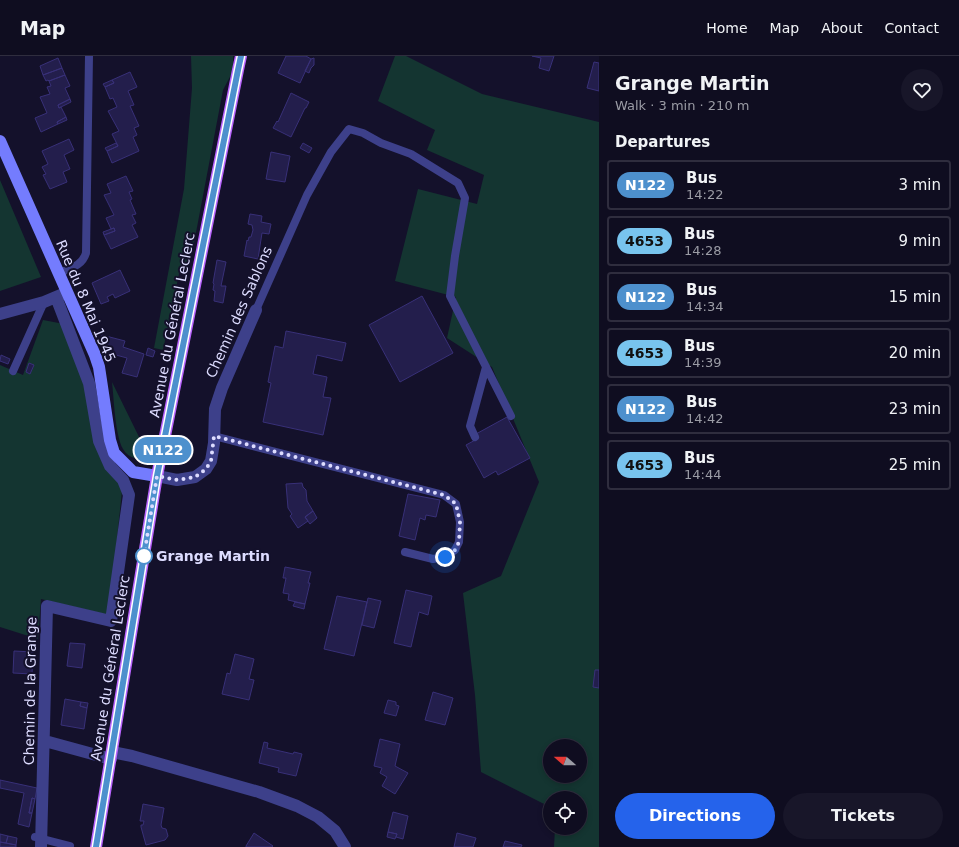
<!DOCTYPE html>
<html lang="en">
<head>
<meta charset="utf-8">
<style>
	:root { --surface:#0f0d20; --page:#181629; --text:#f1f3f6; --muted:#9b9ca5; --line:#2f2d3e; --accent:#2563eb }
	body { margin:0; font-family:"DejaVu Sans",sans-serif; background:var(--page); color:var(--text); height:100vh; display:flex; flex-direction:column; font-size:15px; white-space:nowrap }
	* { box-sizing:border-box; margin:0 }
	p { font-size:13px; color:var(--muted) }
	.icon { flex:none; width:22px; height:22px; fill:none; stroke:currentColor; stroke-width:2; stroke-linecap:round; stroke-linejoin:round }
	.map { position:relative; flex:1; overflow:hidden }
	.side { display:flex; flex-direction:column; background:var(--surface); width:360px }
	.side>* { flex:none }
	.badge { padding:0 8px; border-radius:13px; font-size:14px; line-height:26px }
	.needle { width:26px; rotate:290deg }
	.fabs { position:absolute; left:543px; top:683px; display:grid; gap:8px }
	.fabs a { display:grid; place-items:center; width:44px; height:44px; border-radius:50%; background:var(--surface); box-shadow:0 2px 6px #0003,0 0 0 1px var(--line); font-size:20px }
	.you { position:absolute; width:20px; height:20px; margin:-10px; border:3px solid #fff; border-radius:50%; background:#1a73e8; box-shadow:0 0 0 6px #1a73e833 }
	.map>.badge { position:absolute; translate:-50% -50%; box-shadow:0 0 0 2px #fff }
	h2 { padding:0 16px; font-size:15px; line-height:36px }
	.round { display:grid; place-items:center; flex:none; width:42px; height:42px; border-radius:21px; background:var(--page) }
	.head { display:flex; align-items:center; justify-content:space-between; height:68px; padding:0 16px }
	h1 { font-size:19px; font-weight:600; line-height:30px }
	.action { display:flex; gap:8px; margin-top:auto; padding:8px 16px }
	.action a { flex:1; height:46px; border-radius:24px; background:var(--accent); color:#fff; font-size:16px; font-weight:600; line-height:46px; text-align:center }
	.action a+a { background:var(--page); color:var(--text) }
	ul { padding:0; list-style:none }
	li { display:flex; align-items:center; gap:12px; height:50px; margin:0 8px 6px; padding:0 8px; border:2px solid var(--line); border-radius:4px }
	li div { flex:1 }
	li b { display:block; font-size:15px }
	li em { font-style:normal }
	li .badge { min-width:44px; font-weight:700; text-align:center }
	header { display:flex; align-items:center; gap:24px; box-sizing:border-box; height:56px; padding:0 20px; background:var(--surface); border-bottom:1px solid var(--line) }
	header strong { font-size:19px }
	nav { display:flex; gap:22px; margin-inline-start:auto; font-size:14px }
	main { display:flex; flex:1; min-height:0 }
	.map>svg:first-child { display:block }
	.green { fill:#143531; fill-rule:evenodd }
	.building { fill:#231e4c; stroke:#383078 }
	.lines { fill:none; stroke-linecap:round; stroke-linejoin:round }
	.lane { stroke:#3d408a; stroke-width:8 }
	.street { stroke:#3d408a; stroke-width:12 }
	.secondary { stroke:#747cfe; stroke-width:12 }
	.primary { stroke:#b864fd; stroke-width:12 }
	.line-casing { stroke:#fff; stroke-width:9 }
	.line { stroke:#4d90cd; stroke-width:6 }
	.walk { stroke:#dddcff; stroke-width:4; stroke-dasharray:0 7.2 }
	.stop-dot { fill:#fff; stroke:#4d90cd; stroke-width:2 }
	.labels { text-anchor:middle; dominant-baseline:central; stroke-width:4; stroke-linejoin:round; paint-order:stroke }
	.street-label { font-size:14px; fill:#dddcff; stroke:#14112b }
	.stop-label { font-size:14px; font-weight:bold; fill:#dddcff; stroke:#14112b; text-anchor:start }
</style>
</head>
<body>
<header>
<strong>Map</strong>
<nav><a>Home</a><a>Map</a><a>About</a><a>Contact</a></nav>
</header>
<main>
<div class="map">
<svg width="599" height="791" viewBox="0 0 599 791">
	<rect width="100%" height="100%" fill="#14112b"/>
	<!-- green -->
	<path class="green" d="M 191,0 L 233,0 L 233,15 L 223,34 L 191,203 L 180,213 L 163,294 L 154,292 L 184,133 L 192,32 Z
		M 395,0 L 406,0 L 482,38 L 599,66 L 599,791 L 554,791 L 555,772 L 580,772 L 580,742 L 550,742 L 550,751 L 481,716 L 475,639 L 463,537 L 501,520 L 539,426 L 492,311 L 447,282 L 456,241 L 395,225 L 418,133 L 477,148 L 484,119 L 427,94 L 435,74 L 378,45 ZM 550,690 L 580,690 L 580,720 L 550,720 Z
		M 0,124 L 41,221 L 0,235 Z
		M 43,264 L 64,268 L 122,435 L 109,559 L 41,543 L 38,583 L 0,571 L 0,309 L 23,319 Z
		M 112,326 L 142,387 L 149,396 C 145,401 141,403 135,402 C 130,401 126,398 123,393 C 115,379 114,343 112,326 Z"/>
	<!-- building -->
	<path class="building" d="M 286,0 L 306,0 L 311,3 L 300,27 L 278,17 Z
		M 532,0 L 554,0 L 549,15 L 539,12 L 541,2 Z
		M 58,2 L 62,12 L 43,19 L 40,10 Z
		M 314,2 L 314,9 L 311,12 L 309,17 L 305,15 L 311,3 Z
		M 594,6 L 599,7 L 599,35 L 587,32 Z
		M 62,12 L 65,19 L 49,25 L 48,24 L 46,25 L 43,19 Z
		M 130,16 L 137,31 L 128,35 L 134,49 L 130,50 L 139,70 L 134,72 L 137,79 L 133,81 L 139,95 L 112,107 L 107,95 L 118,90 L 112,78 L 119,75 L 108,55 L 117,51 L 113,42 L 110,43 L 105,31 L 114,27 L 112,24 Z
		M 65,19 L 70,30 L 65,32 L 70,43 L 58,49 L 59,52 L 61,51 L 66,61 L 57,66 L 58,68 L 41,76 L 35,62 L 47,57 L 40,41 L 50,38 L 47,31 L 51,30 L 49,25 Z
		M 112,24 L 114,27 L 105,31 L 103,28 Z
		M 291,37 L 309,46 L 306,52 L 305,52 L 291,81 L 273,72 L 277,65 L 278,66 Z
		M 70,43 L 71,46 L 59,52 L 58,49 Z
		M 66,61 L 67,64 L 58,68 L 57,66 Z
		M 69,83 L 74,94 L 64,99 L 70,113 L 63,116 L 67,126 L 50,133 L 43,119 L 46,118 L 42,111 L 48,108 L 42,95 Z
		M 116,87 L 118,90 L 107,95 L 105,92 Z
		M 303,87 L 312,92 L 309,97 L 300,92 Z
		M 271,96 L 290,100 L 285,126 L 266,123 Z
		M 126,120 L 133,135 L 129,136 L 132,143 L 130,144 L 136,158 L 132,159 L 136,167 L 132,169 L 138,181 L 111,193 L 104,179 L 115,175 L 114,172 L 111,173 L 106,162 L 114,159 L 104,139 L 111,137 L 107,128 Z
		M 250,158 L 262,160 L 261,166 L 271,168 L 269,178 L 262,177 L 258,203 L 244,200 L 247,184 L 248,185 L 249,181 L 251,181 L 253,174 L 252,169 L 248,168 Z
		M 114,172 L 115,175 L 104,179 L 103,176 Z
		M 217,204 L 226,206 L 221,230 L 226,230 L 223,247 L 214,245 L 215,235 L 213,234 L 214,228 L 213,227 Z
		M 120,214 L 130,235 L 115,242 L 113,238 L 107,241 L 109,245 L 101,248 L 92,227 Z
		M 422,240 L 453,297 L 400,326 L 369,269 Z
		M 286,275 L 346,287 L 342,305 L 317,299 L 313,318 L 327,321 L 323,341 L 331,342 L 323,379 L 263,366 L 271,327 L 268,326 L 275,290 L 283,292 Z
		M 102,279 L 125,285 L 123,291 L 144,298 L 137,321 L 122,317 L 127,302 L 105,296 L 103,293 L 105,288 L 100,286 Z
		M 148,292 L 155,295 L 153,301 L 146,299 Z
		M 1,299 L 10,303 L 8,308 L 0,305 Z
		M 29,307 L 34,309 L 30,318 L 26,316 Z
		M 507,361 L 530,402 L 498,419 L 496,415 L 484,422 L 466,389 L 479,382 L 476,378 Z
		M 302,427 L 303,431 L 306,434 L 307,445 L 313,455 L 305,461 L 308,465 L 298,472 L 290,460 L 292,458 L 288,452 L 286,428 Z
		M 408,438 L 440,444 L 436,461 L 426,459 L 425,464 L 420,462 L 415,484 L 399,480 Z
		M 313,455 L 317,462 L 310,468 L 305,461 Z
		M 285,511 L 311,516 L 308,527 L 310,527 L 305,548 L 288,544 L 289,538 L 283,537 L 286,522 L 283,522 Z
		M 406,534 L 432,540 L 428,559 L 419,556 L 411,591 L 394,587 Z
		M 337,540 L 367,546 L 354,600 L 324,593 Z
		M 368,542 L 381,545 L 374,572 L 362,569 Z
		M 295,546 L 305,548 L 304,553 L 293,550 Z
		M 70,587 L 85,588 L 82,612 L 67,610 Z
		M 14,595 L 33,596 L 32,618 L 13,617 Z
		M 235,598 L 254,603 L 249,623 L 254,624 L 249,644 L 222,638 L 227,617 L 230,618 Z
		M 595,614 L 599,614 L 599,632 L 593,631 Z
		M 433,636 L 453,642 L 445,669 L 425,664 Z
		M 65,643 L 81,646 L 80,650 L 87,652 L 84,673 L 61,669 Z
		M 388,644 L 396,646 L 396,649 L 399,650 L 396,660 L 384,657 Z
		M 81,646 L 88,647 L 87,652 L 80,650 Z
		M 380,683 L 400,688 L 395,710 L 408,717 L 395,738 L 382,730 L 387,721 L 380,717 L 382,712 L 374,710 Z
		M 264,686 L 268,687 L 267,692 L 293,698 L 294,696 L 302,698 L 296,720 L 278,716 L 279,712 L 259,707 Z
		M 0,724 L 37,732 L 35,743 L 32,742 L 29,757 L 32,757 L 29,771 L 18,768 L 24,737 L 0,732 Z
		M 32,742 L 35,743 L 32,757 L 29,757 Z
		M 143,748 L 164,752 L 161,769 L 162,772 L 166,773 L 168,780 L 165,784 L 146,789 L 141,771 L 141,769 L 143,769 L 144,765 L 140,765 Z
		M 393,756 L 408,760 L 403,783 L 396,781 L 397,778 L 388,776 Z
		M 388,776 L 397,778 L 395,783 L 387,781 Z
		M 254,777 L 273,790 L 272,791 L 246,791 L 246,790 Z
		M 457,777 L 476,782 L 473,791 L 454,791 Z
		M 0,778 L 8,780 L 6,787 L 0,786 Z
		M 8,780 L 17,782 L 16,789 L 6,787 Z
		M 505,785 L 522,789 L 521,791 L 503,791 Z
		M 0,786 L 16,789 L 16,791 L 0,791 Z"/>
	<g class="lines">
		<!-- lane -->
		<path class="lane" d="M 59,217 C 71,212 82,210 86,197 L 89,0
			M 256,254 L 307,139 L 331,96 L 349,73 L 363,77 L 381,87 L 411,98 L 458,127 L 465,142 L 455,200 L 450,240 L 511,360
			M 13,315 L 44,246
			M 214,380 L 444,439 L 456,448 L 460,466 L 459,486 L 455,494 L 445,501 L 433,503 L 405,496
			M 475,381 L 470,370 L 486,311
			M 35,781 L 70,790"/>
		<!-- street -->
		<path class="street" d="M 0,258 L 44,246 L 63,238
			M 157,420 L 177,424 L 195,421 L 206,413 L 211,405 L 214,387 L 215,353 L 222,332 L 256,254
			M 45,685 L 111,703
			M 112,696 L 132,700 L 259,736 L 297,750 L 318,761 L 335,775 L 345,791
			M 41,791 L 47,550 L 111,565 L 129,439 L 123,424 L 110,410 L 99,385 L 89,327 L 56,241"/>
		<!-- secondary -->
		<path class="secondary" d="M 0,85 L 95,299 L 99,311 L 110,384 L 114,397 L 133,416 L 157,420"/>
		<!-- primary -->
		<path class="primary" d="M 96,791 L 157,420 L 238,14 L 241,0"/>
	</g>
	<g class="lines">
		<defs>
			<path id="line" d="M 96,791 L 157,420 L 238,14 L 241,0"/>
		</defs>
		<!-- line casing -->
		<use href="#line" class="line-casing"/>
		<!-- line -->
		<use href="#line" class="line"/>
		<!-- walk -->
		<path class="walk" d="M 144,500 L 157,420 L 177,424 L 195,421 L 206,413 L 211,405 L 214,380 L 444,439 L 456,448 L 460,466 L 459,486 L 455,494 L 445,501"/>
	</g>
	<!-- markers -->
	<circle class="stop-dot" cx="144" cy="500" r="8"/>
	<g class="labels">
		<!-- street labels -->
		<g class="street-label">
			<text transform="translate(86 245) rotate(67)">Rue du 8 Mai 1945</text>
			<text transform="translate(239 256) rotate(-66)">Chemin des Sablons</text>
			<text transform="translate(172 269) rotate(-79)">Avenue du Général Leclerc</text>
			<text transform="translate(110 612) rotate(-81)">Avenue du Général Leclerc</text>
			<text transform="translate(30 635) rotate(-89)">Chemin de la Grange</text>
		</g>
		<!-- stop labels -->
		<g class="stop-label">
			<text x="156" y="500">Grange Martin</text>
		</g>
	</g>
</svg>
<div class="fabs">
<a><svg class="needle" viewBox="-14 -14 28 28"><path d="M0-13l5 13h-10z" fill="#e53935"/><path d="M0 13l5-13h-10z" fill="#9b9ca5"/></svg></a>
<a><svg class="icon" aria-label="locate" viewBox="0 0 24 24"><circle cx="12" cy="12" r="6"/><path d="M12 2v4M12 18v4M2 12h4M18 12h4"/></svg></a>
</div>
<div class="you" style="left:445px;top:501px"></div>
<b class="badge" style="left:163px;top:394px;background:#4d90cd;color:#fff">N122</b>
</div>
<section class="side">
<div class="head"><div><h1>Grange Martin</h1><p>Walk · 3 min · 210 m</p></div><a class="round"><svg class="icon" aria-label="heart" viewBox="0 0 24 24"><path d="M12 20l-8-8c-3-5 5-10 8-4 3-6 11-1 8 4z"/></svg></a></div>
<h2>Departures</h2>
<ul>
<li><span class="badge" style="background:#4d90cd;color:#fff">N122</span><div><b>Bus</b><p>14:22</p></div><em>3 min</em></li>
<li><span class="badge" style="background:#78c4ee;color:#111">4653</span><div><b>Bus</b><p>14:28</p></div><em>9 min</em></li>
<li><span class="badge" style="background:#4d90cd;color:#fff">N122</span><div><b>Bus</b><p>14:34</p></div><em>15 min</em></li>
<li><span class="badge" style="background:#78c4ee;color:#111">4653</span><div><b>Bus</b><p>14:39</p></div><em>20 min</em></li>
<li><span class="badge" style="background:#4d90cd;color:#fff">N122</span><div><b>Bus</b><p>14:42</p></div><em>23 min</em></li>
<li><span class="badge" style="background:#78c4ee;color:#111">4653</span><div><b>Bus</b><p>14:44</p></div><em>25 min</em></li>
</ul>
<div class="action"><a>Directions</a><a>Tickets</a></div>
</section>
</main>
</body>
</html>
